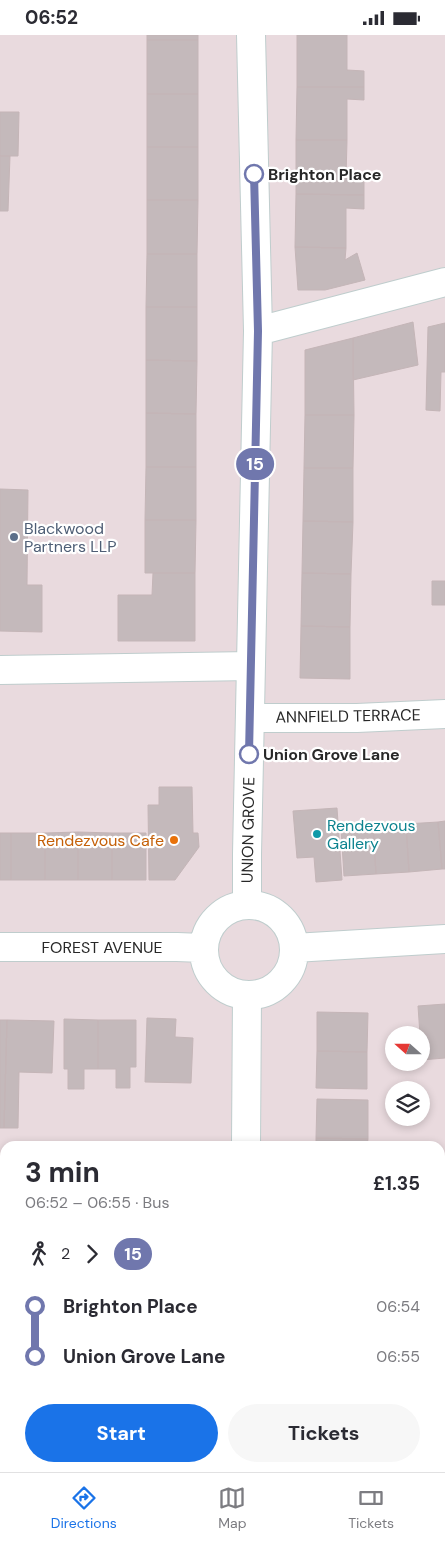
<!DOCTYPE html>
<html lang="en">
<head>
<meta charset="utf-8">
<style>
	:root { --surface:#fff; --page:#f7f7f7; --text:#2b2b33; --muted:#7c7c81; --line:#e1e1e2; --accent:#1a73e8 }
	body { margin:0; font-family:"DM Sans",sans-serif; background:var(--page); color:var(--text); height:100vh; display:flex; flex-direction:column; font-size:19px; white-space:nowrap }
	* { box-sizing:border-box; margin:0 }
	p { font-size:16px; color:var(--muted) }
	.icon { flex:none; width:28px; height:28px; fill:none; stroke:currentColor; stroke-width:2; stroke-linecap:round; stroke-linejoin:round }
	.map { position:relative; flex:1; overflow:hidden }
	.panel { position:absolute; left:0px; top:1106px; width:445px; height:331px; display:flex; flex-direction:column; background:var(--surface); border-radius:15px 15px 0 0; box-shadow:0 2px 8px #0003 }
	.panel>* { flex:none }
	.badge { padding:0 10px; border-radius:16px; font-size:18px; line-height:32px }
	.needle { width:32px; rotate:291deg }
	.tools { position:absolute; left:385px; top:991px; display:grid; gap:10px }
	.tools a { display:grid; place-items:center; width:45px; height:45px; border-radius:50%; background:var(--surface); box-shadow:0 2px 8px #0003; font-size:25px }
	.map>.badge { position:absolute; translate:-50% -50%; box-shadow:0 0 0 2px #fff }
	.legs { display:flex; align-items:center; gap:8px; height:55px; padding:0 25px; font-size:16px }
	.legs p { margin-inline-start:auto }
	.summary { display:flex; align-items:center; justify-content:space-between; height:85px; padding:0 25px }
	h1 { font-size:28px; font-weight:700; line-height:38px }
	.action { display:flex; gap:10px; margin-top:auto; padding:10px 25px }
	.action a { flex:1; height:58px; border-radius:30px; background:var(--accent); color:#fff; font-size:20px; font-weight:700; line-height:58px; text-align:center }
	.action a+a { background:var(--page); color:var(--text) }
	ul { padding:0 25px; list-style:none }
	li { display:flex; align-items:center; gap:18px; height:50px; font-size:19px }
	li i { display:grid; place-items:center; width:8px; height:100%; margin:0 6px; background:currentColor }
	li i::after { content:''; width:12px; height:12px; margin:-6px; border:4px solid; border-radius:50%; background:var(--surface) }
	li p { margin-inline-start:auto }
	li:first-child i { background:linear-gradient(#0000 50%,currentColor 0) }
	li:last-child i { background:linear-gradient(currentColor 50%,#0000 0) }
	.status { display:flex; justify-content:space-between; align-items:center; height:35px; padding:0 25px; background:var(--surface); direction:ltr }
	.status svg { height:14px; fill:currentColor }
	.menu { display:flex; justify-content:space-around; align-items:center; height:70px; border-top:1px solid var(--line); background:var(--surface); font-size:14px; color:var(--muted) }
	.menu a { display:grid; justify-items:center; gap:2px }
	.menu .selected { color:var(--accent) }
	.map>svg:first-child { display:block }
	.green { fill:#dbd29b }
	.building { fill:#c4b9bb; stroke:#c4b5b7 }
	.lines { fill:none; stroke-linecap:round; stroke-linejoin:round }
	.minor-casing { stroke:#bfcdcd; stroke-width:30 }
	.minor { stroke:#fff; stroke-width:28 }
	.line-1-casing { stroke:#fff; stroke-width:11 }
	.line-1 { stroke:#7077ad; stroke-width:8 }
	.stop-1-dot { fill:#fff; stroke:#7077ad; stroke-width:2.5 }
	.service-dot { fill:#5c6f8a; stroke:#fff; stroke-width:2 }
	.culture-dot { fill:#0f9aa8; stroke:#fff; stroke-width:2 }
	.food-dot { fill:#e8710a; stroke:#fff; stroke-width:2 }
	.labels { text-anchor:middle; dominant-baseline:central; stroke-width:4.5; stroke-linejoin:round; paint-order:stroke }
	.stop-label { font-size:16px; font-weight:bold; fill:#282828; stroke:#fff; text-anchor:start }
	.service-label { font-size:16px; fill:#4e5e75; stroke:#fff; text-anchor:start }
	.street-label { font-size:16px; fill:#282828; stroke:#fff }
	.culture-label { font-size:16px; fill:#0d838f; stroke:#fff; text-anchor:start }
	.food-label { font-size:16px; fill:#c56008; stroke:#fff; text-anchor:end }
</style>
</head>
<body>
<div class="status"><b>06:52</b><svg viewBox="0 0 49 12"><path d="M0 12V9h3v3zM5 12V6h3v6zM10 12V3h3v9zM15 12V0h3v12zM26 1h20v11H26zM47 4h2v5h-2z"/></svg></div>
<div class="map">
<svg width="445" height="1437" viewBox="0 0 445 1437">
	<rect width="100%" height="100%" fill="#e9dade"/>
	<!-- green -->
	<path class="green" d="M 0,1180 L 5,1180 L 5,1432 L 193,1432 L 193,1437 L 0,1437 Z"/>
	<!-- building -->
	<path class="building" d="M 147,0 L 198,0 L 198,5 L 147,5 Z
		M 297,0 L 347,0 L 347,35 L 364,36 L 364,52 L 297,52 Z
		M 147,5 L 198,5 L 198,59 L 147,59 Z
		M 297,52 L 364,52 L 364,65 L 347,64 L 347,105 L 296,105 Z
		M 147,59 L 198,59 L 198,112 L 147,112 Z
		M 0,77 L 19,77 L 18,121 L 0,121 Z
		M 296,105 L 347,105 L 346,143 L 364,143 L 364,160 L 296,159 Z
		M 147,112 L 198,112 L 198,165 L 147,165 Z
		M 0,121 L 10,121 L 8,176 L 0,176 Z
		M 296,159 L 364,160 L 364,174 L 346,173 L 346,213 L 295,212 Z
		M 147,165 L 198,165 L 197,219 L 147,219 Z
		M 295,212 L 346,213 L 345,225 L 357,218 L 365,245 L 325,255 L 298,255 Z
		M 147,219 L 197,219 L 197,272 L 146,272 Z
		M 146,272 L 197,272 L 197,326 L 146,325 Z
		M 413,287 L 418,330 L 353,345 L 353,303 Z
		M 445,288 L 445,337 L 441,337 L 440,376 L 426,375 L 428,292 Z
		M 353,303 L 354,380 L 305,380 L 305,315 Z
		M 146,325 L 197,326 L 196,379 L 146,378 Z
		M 146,378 L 196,379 L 196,432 L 146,432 Z
		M 305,380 L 354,380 L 353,433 L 304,433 Z
		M 146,432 L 196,432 L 196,485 L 145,485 Z
		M 304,433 L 353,433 L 353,487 L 303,486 Z
		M 0,454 L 28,455 L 27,550 L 42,550 L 42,597 L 0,596 Z
		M 145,485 L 196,485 L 195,538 L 145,538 Z
		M 303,486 L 353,487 L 351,539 L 302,538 Z
		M 153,538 L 195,538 L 195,606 L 118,606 L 118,560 L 152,560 Z
		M 302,538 L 351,539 L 350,592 L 301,591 Z
		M 432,546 L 445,546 L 445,570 L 432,570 Z
		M 301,591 L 350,592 L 350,644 L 300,643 Z
		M 159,752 L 192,752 L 193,798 L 198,798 L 199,812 L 175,845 L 149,845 L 148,770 L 159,770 Z
		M 337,773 L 342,845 L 316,847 L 314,822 L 297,823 L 293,776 Z
		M 445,786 L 445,834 L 442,834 L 438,787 Z
		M 438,787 L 442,834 L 409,837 L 406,789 Z
		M 406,789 L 409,837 L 376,839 L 373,791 Z
		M 373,791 L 376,839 L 344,841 L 341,794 Z
		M 78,797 L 112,798 L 112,845 L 78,845 Z
		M 78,797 L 78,845 L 45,845 L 45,798 Z
		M 0,798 L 11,798 L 11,845 L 0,845 Z
		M 11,798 L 45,798 L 45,845 L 11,845 Z
		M 112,798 L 146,798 L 146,845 L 112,845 Z
		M 445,969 L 445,1023 L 421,1025 L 421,1000 L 420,1000 L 418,971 Z
		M 317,977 L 368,978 L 367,1017 L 317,1016 Z
		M 147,983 L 176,984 L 175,1002 L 193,1003 L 191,1048 L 145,1047 Z
		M 64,984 L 98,985 L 98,1034 L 84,1034 L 84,1054 L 68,1054 L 68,1034 L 64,1034 Z
		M 0,985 L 7,985 L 4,1093 L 0,1093 Z
		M 7,985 L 54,986 L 52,1038 L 19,1037 L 18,1093 L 4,1093 Z
		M 98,985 L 136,985 L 136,1032 L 130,1032 L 130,1053 L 116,1053 L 116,1034 L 98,1034 Z
		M 317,1016 L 367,1017 L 367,1054 L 316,1053 Z
		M 317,1064 L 368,1065 L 368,1104 L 316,1103 Z
		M 316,1103 L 368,1104 L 367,1111 L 316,1111 Z
		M 444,1320 L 445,1320 L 445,1398 L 441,1398 Z"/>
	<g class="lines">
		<defs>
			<path id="minor" d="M 258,296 L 445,247
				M 0,635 L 251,631
				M 250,683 L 357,683 L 445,679
				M204 915a45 45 0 1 1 90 0a45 45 0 1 1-90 0Z
				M 247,870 L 247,819 L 258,296 L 251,0
				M 0,912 L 177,912 L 203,913
				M 294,913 L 445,904
				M 246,1111 L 247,961
				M 440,1167 L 445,1167
				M 245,1437 L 245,1432
				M 424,1437 L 424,1432"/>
		</defs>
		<!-- minor casing -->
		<use href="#minor" class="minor-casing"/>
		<!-- minor -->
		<use href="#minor" class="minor"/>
	</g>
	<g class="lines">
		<defs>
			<path id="line-1" d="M 249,719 L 258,296 L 254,139"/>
		</defs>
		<!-- line-1 casing -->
		<use href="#line-1" class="line-1-casing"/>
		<!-- line-1 -->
		<use href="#line-1" class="line-1"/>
	</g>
	<!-- markers -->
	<g class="stop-1-dot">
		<circle cx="254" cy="139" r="9"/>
		<circle cx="249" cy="719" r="9"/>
	</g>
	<circle class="service-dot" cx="14" cy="502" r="5"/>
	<circle class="culture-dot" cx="317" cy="799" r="5"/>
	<circle class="food-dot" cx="174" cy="805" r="5"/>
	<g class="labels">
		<!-- stop labels -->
		<g class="stop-label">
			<text x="268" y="139">Brighton Place</text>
			<text x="263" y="719">Union Grove Lane</text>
		</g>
		<!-- service labels -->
		<g class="service-label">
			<text x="24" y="493">Blackwood<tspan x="24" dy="18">Partners LLP</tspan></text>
		</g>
		<!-- street labels -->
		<g class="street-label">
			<text transform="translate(348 681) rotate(-1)">ANNFIELD TERRACE</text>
			<text transform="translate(248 795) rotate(-89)">UNION GROVE</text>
			<text x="102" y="912">FOREST AVENUE</text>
		</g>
		<!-- culture labels -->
		<g class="culture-label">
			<text x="327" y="790">Rendezvous<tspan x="327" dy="18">Gallery</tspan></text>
		</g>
		<!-- food labels -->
		<g class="food-label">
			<text x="164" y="805">Rendezvous Cafe</text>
		</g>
	</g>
</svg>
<div class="tools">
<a><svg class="needle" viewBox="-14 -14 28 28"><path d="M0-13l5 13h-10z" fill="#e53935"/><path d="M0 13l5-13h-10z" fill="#7c7c81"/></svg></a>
<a><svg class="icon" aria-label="layers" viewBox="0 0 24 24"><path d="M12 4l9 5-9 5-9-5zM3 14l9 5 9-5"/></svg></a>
</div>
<b class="badge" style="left:255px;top:429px;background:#7077ad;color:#fff">15</b>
<section class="panel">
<div class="summary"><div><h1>3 min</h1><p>06:52 – 06:55 · Bus</p></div><b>£1.35</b></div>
<div class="legs"><svg class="icon" aria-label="walk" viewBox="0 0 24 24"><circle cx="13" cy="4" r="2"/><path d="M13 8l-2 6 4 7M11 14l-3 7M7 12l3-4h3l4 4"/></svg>2<svg class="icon" aria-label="forward" viewBox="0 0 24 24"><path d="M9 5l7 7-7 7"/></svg><b class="badge" style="background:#7077ad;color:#fff">15</b></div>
<ul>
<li><i style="color:#7077ad"></i><b>Brighton Place</b><p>06:54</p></li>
<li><i style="color:#7077ad"></i><b>Union Grove Lane</b><p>06:55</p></li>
</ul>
<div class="action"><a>Start</a><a>Tickets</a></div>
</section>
</div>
<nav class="menu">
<a class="selected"><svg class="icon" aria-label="directions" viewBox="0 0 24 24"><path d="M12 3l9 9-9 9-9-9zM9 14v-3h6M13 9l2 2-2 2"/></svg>Directions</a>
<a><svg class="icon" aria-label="map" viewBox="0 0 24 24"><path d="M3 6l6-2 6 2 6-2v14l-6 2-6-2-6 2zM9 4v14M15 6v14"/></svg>Map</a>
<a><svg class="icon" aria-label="tickets" viewBox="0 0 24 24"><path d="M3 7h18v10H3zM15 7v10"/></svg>Tickets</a>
</nav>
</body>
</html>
